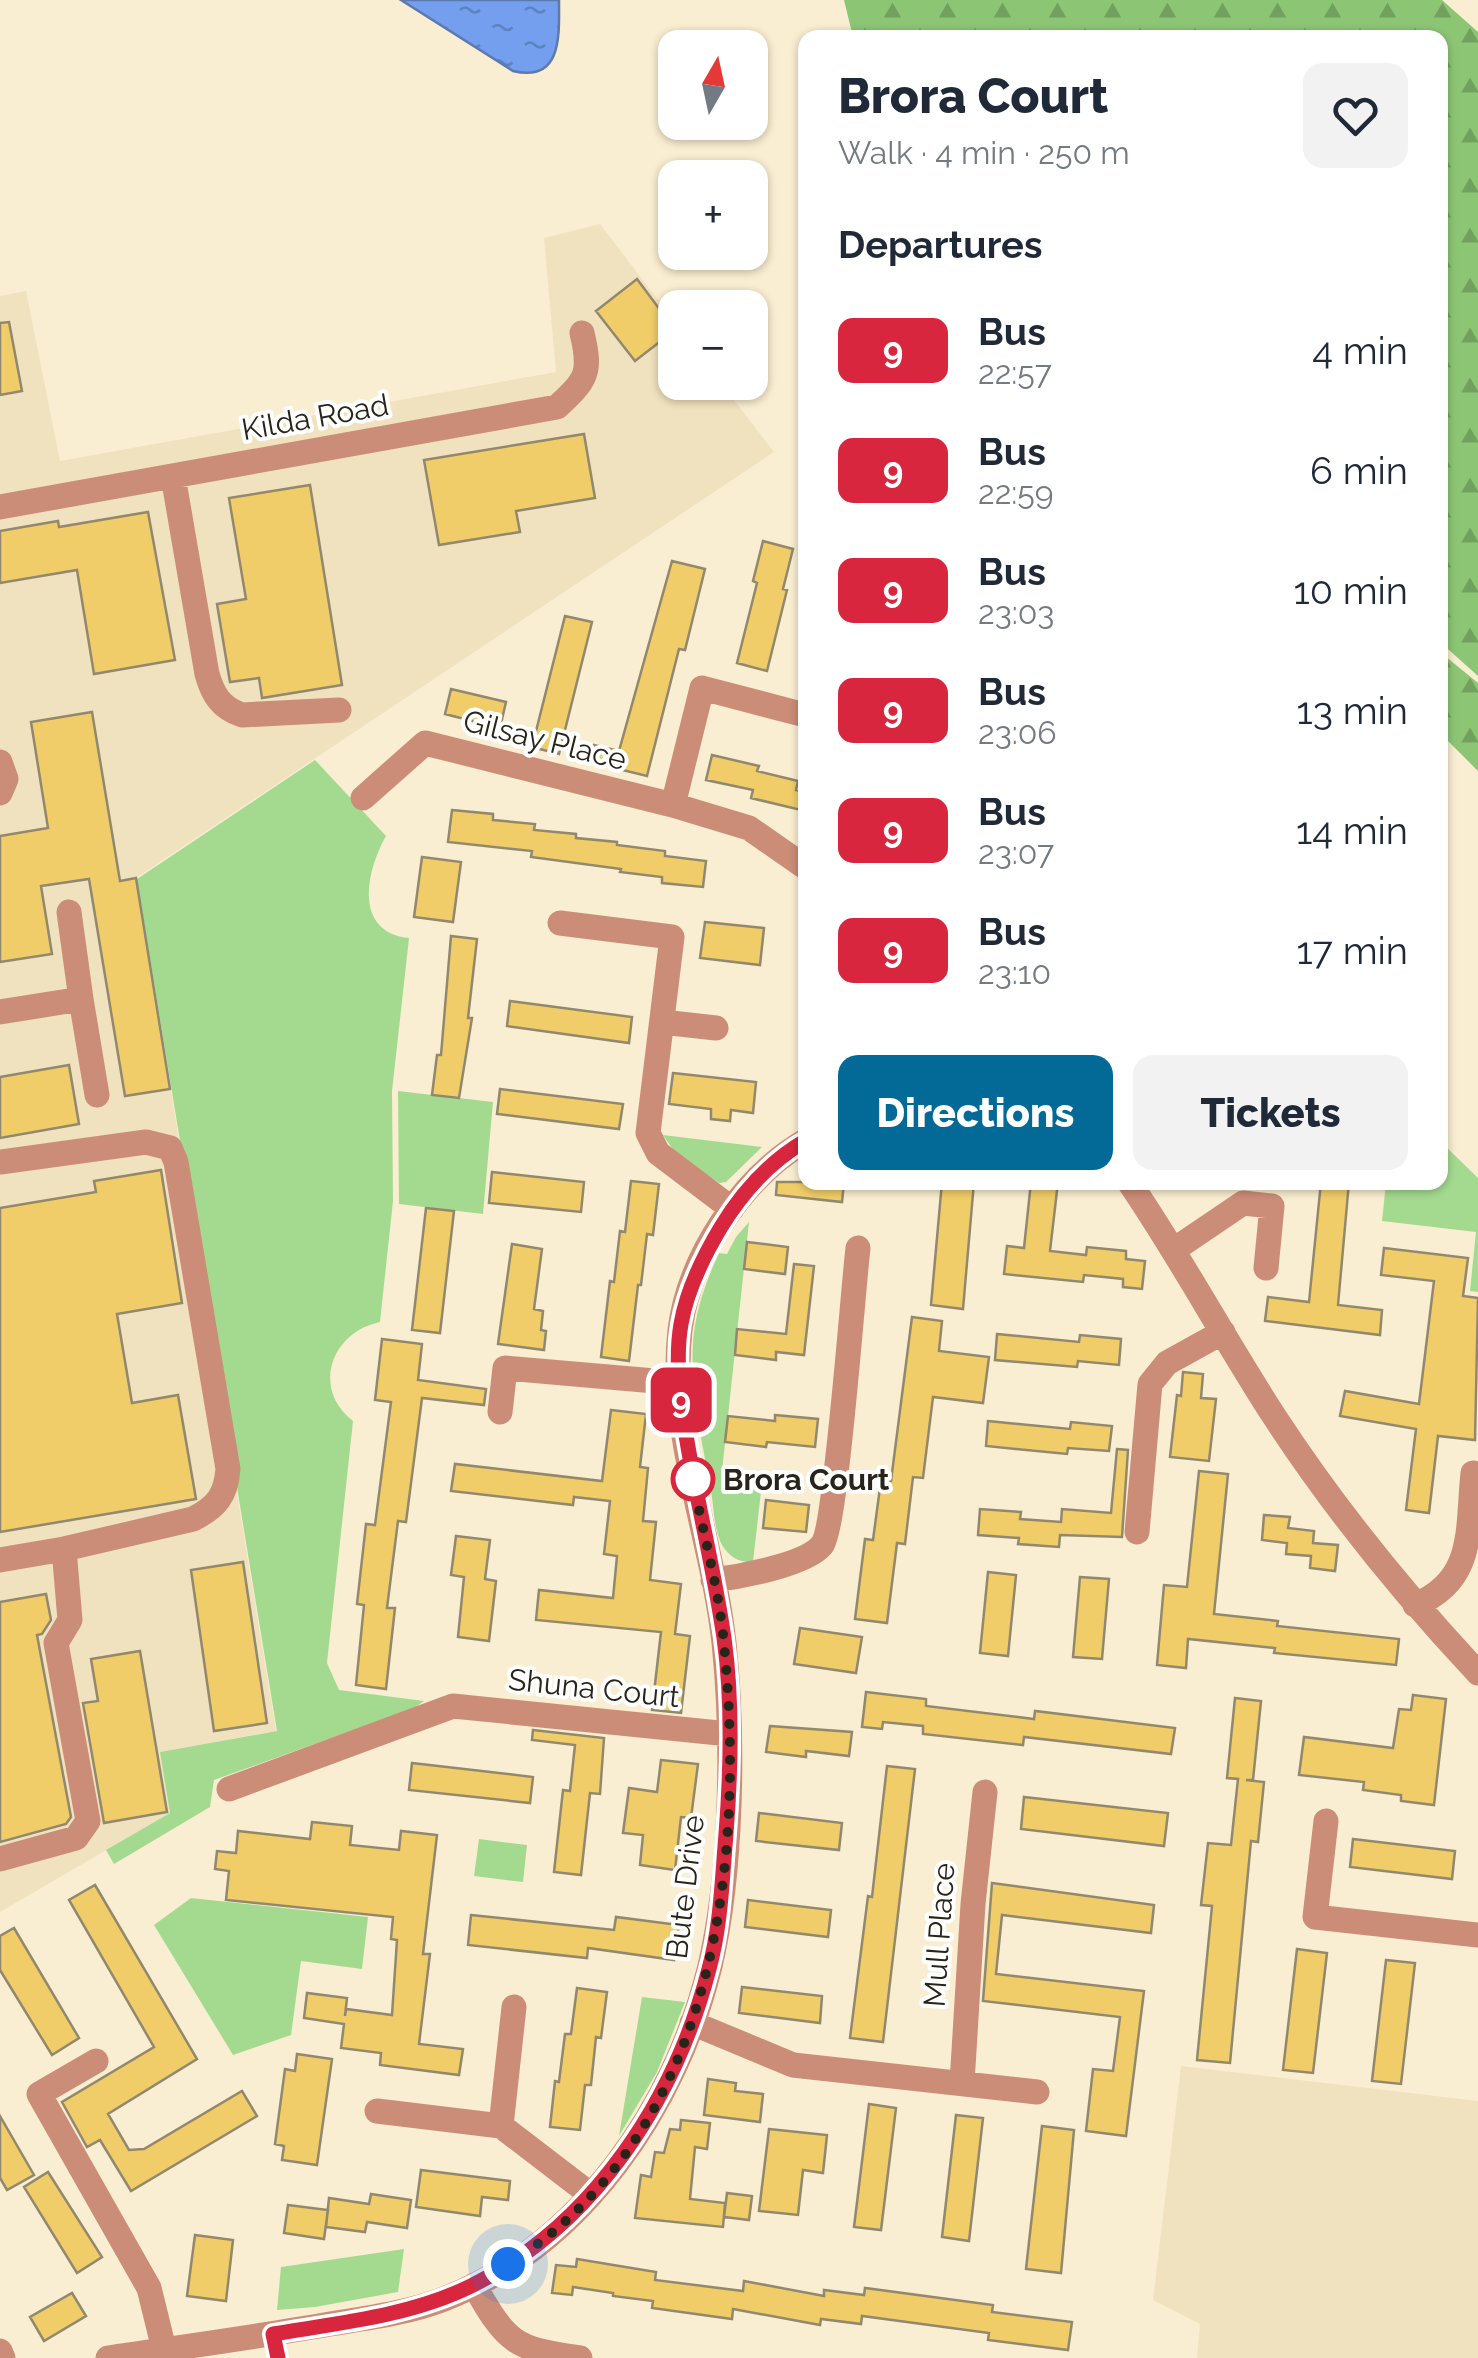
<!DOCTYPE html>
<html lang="en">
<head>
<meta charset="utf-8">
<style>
	:root { --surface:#fff; --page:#f2f2f3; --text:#1f2937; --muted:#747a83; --accent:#036a98 }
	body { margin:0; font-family:Raleway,sans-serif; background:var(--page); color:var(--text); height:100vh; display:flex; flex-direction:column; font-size:38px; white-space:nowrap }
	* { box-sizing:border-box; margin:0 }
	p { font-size:32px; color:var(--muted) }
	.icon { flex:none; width:55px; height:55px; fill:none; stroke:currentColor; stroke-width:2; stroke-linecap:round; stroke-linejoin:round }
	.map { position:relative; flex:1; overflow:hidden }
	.sheet { position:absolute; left:798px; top:30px; width:650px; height:1160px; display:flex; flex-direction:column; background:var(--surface); border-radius:20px; box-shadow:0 2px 8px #0004 }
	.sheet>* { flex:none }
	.badge { padding:0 20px; border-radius:15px; font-size:35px; line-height:65px }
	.needle { width:65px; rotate:9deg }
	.controls { position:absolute; left:658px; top:30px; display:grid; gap:20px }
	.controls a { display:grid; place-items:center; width:110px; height:110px; border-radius:20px; background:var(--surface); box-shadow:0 2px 8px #0004; font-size:50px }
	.you { position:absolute; width:50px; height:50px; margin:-25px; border:8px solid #fff; border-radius:50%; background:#1a73e8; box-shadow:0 0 0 15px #1a73e833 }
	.map>.badge { position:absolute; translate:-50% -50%; box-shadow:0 0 0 5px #fff }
	h2 { padding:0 40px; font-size:38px; line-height:90px }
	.round { display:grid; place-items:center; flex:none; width:105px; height:105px; border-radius:20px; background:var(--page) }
	.head { display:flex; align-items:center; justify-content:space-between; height:170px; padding:0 40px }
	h1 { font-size:48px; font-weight:800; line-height:75px }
	.primary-button { display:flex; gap:20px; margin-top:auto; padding:20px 40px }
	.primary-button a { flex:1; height:115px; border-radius:20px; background:var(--accent); color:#fff; font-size:40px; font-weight:800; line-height:115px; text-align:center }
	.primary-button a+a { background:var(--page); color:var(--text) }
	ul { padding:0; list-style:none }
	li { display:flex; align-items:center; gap:30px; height:120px; padding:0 40px }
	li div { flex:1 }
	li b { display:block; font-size:38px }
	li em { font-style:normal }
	li .badge { min-width:110px; font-weight:700; text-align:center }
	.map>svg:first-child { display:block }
	.built { fill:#f0e2be }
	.green { fill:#a4da8f }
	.forest { fill:url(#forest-firs) }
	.water { fill:url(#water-ripples); stroke:#5c7aae; stroke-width:2.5 }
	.building { fill:#f1cd69; stroke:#92886d; stroke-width:2.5 }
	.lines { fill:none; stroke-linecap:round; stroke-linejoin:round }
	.minor { stroke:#cc8d78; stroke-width:25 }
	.line-casing { stroke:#fff; stroke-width:22 }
	.line { stroke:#d7263d; stroke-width:15 }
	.walk { stroke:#282419; stroke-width:10; stroke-dasharray:0 18 }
	.stop-dot { fill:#fff; stroke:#d7263d; stroke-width:5 }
	.labels { text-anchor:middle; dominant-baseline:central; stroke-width:8; stroke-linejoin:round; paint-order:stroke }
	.street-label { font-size:30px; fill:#282419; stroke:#fff }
	.stop-label { font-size:30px; font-weight:bold; fill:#282419; stroke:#fff; text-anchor:start }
</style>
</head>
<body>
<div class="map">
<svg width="1478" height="2358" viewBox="0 0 1478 2358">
	<defs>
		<pattern id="forest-firs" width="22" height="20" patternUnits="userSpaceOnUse" patternTransform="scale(2.5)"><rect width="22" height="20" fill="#8cc675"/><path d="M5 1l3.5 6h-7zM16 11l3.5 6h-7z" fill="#72a15f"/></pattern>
		<pattern id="water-ripples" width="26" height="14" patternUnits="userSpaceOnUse" patternTransform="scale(2.5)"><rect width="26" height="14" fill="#739fee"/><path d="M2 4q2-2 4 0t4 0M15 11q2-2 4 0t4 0" fill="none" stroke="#5e81c0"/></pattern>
	</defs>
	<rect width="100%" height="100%" fill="#f9eed1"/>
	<!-- built -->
	<path class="built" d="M 600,224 L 675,322 L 675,382 L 721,383 L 774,452 L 136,878 L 276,1731 L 160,1752 L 170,1813 L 0,1912 L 0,296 L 26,291 L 60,461 L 556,372 L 544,238 Z
		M 1181,2066 L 1478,2101 L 1478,2358 L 1197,2358 L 1200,2324 L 1153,2300 Z"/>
	<!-- green -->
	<path class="green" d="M 315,760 L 386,836 C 365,873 354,932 409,938 L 392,1091 L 393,1201 L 380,1322 C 331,1332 311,1389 353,1421 L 327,1663 L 339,1690 L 424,1701 L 403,1716 L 401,1713 L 214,1780 L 210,1807 L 114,1864 L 106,1850 L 170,1813 L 160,1752 L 277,1731 L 137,879 Z
		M 398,1091 L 493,1102 L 483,1214 L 399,1204 Z
		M 663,1135 L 762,1147 L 726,1182 L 719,1183 L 676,1154 Z
		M 1440,1141 L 1478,1178 L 1478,1292 L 1470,1291 L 1476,1232 L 1382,1221 L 1386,1183 L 1440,1182 Z
		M 749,1222 L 722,1471 L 763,1474 L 753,1562 C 740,1563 729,1557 722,1545 C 713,1528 714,1503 710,1485 C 701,1437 690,1390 693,1341 C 696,1309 706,1281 719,1253 L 727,1254 L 736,1237 Z
		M 479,1839 L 527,1845 L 523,1882 L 474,1876 Z
		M 191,1898 L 368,1917 L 362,1969 L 301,1961 L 291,2035 L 233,2055 L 154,1925 Z
		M 642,1997 L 685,2002 L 657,2072 L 619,2136 Z
		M 404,2249 L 398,2292 L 315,2307 L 277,2310 L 281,2267 Z"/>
	<!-- forest -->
	<path class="forest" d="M 844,0 L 1442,0 L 1478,32 L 1478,676 L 1440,642 L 1440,38 L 853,37 Z
		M 1440,652 L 1478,683 L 1478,771 L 1440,733 Z"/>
	<!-- water -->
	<path class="water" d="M 401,0 L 559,0 C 559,34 563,83 513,71 Z"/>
	<!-- building -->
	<path class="building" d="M 637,279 L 675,330 L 635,361 L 596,311 Z
		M 9,322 L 22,391 L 0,395 L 0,323 Z
		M 584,434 L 595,498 L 516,511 L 520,532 L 439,545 L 424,460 Z
		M 310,485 L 342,685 L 262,698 L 259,678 L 230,682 L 217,604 L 246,599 L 229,498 Z
		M 148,512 L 175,660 L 94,674 L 77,570 L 0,583 L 0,531 L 58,521 L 59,527 Z
		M 763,541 L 793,549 L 783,589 L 787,590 L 767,671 L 737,663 L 757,583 L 753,581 Z
		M 672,561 L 705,569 L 685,650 L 679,649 L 647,776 L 590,762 L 594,745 L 619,751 Z
		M 565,616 L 592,622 L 559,754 L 532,747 Z
		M 451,689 L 506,702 L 500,728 L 445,714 Z
		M 92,712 L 120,881 L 136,878 L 170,1089 L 125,1096 L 89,879 L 41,886 L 52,954 L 0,962 L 0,836 L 48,828 L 31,722 Z
		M 712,755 L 759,766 L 757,771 L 798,781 L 796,790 L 805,792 L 805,811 L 751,798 L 753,790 L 706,780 Z
		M 452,810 L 493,814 L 493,820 L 535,824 L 534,830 L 576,834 L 576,838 L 617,842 L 617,845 L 665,851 L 665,856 L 706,861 L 703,887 L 662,883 L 662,877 L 620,872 L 621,869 L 531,857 L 532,851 L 448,842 Z
		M 422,857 L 461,862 L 453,922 L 414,917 Z
		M 705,922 L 764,928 L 760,965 L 700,958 Z
		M 451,936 L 477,939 L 468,1018 L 472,1018 L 459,1098 L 432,1095 L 437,1055 L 441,1055 Z
		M 510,1001 L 632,1017 L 629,1043 L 507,1026 Z
		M 69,1065 L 79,1124 L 0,1138 L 0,1077 Z
		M 673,1073 L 756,1082 L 753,1113 L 731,1110 L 730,1121 L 711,1119 L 711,1109 L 669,1104 Z
		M 500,1089 L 623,1104 L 619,1129 L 497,1114 Z
		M 161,1170 L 182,1303 L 117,1314 L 132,1403 L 178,1395 L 196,1499 L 0,1532 L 0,1208 L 96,1192 L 94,1181 Z
		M 492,1172 L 584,1182 L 581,1212 L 489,1203 Z
		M 631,1181 L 659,1184 L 653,1235 L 647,1234 L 641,1285 L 638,1285 L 629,1361 L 601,1357 L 610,1281 L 614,1282 L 620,1231 L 625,1232 Z
		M 844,1182 L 842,1202 L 776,1195 L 777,1182 Z
		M 942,1182 L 974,1182 L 963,1309 L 931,1305 Z
		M 1031,1182 L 1058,1182 L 1050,1251 L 1086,1255 L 1087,1247 L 1126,1251 L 1126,1259 L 1145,1261 L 1142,1289 L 1123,1287 L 1123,1279 L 1104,1277 L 1084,1275 L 1083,1282 L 1004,1274 L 1007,1246 L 1024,1248 Z
		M 1321,1182 L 1349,1182 L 1338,1305 L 1382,1310 L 1380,1335 L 1265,1321 L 1268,1297 L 1309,1302 Z
		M 426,1208 L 454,1211 L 440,1333 L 412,1330 Z
		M 747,1242 L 788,1247 L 785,1274 L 744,1269 Z
		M 512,1244 L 542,1249 L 534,1309 L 543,1311 L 541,1330 L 546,1331 L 544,1350 L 498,1344 Z
		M 1384,1248 L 1468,1258 L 1463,1296 L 1478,1298 L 1475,1440 L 1438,1436 L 1429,1513 L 1406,1510 L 1416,1429 L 1340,1416 L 1345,1391 L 1419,1404 L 1434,1281 L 1381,1275 Z
		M 794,1264 L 814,1266 L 804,1355 L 776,1352 L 776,1360 L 735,1355 L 737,1329 L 786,1334 Z
		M 912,1317 L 942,1321 L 939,1351 L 989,1357 L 983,1403 L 933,1397 L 923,1478 L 913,1477 L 905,1544 L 897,1543 L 887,1623 L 855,1619 L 865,1539 L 873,1540 L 881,1480 L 891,1481 Z
		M 997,1334 L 1079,1342 L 1080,1335 L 1121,1339 L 1119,1365 L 1078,1361 L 1077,1367 L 995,1360 Z
		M 382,1339 L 422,1344 L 418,1380 L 486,1389 L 484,1405 L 422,1398 L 406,1522 L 398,1521 L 387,1608 L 395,1608 L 386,1689 L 356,1685 L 364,1605 L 357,1604 L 366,1524 L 375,1525 L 391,1402 L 375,1400 Z
		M 1183,1372 L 1203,1374 L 1201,1398 L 1216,1399 L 1209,1461 L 1170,1457 L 1177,1395 L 1181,1396 Z
		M 611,1410 L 646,1414 L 640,1467 L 648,1468 L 643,1521 L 656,1522 L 650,1580 L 681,1584 L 675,1634 L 690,1636 L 681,1713 L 652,1710 L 661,1632 L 536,1620 L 539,1590 L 613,1598 L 617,1556 L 604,1554 L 610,1501 L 574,1497 L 573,1505 L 451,1491 L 455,1464 L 602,1481 Z
		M 775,1415 L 818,1419 L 815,1447 L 767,1442 L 766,1447 L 725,1442 L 728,1416 L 775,1421 Z
		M 988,1421 L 1070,1429 L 1071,1422 L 1112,1426 L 1109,1451 L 1068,1448 L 1067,1454 L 986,1446 Z
		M 1117,1449 L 1128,1450 L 1122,1537 L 1060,1535 L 1059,1547 L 1018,1544 L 1019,1538 L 978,1535 L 980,1509 L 1021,1512 L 1020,1519 L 1061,1522 L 1062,1509 L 1111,1513 Z
		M 1199,1471 L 1228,1474 L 1214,1614 L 1278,1621 L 1277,1626 L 1399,1639 L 1396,1665 L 1274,1653 L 1275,1648 L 1188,1639 L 1186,1668 L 1157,1665 L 1164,1585 L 1187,1587 Z
		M 766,1500 L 809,1505 L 806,1532 L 763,1528 Z
		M 1264,1515 L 1290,1517 L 1288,1528 L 1314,1531 L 1313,1543 L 1338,1545 L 1335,1571 L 1310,1568 L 1311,1556 L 1286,1554 L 1287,1543 L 1262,1540 Z
		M 456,1536 L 490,1540 L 485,1579 L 496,1581 L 489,1641 L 458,1637 L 464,1577 L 451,1575 Z
		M 243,1562 L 267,1723 L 214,1731 L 191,1570 Z
		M 988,1572 L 1016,1575 L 1008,1656 L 980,1653 Z
		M 1080,1577 L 1109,1579 L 1102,1659 L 1073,1657 Z
		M 46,1594 L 51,1620 L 42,1634 L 37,1635 L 71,1817 L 66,1824 L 0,1842 L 0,1602 Z
		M 800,1628 L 862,1637 L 856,1673 L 794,1664 Z
		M 140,1651 L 167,1812 L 104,1823 L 83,1703 L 98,1701 L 91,1659 Z
		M 866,1692 L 926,1699 L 926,1706 L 1034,1719 L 1035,1711 L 1175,1728 L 1171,1754 L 1024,1737 L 1023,1745 L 923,1734 L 923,1726 L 883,1722 L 882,1729 L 862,1727 Z
		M 1413,1695 L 1446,1699 L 1434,1805 L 1401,1801 L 1401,1795 L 1363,1790 L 1364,1782 L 1299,1775 L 1304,1737 L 1393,1748 L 1399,1709 L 1411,1710 Z
		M 1235,1698 L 1261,1701 L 1253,1780 L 1246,1780 L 1264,1782 L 1258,1842 L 1251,1841 L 1230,2063 L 1197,2060 L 1212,1906 L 1201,1905 L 1208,1843 L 1231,1845 L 1238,1779 L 1227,1778 Z
		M 770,1726 L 852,1732 L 849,1756 L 806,1751 L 806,1757 L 766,1752 Z
		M 533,1730 L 604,1738 L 600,1794 L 590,1793 L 581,1875 L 554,1872 L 563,1790 L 570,1791 L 575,1745 L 532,1740 Z
		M 661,1760 L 698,1764 L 691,1818 L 681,1817 L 675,1870 L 640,1865 L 643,1835 L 623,1833 L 629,1788 L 657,1792 Z
		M 412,1763 L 533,1777 L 530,1803 L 409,1790 Z
		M 887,1766 L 915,1769 L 883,2042 L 850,2038 L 868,1896 L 872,1897 Z
		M 1024,1797 L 1168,1813 L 1164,1846 L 1021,1829 Z
		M 759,1813 L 842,1823 L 839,1850 L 756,1841 Z
		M 312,1822 L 352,1826 L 350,1845 L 399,1850 L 401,1831 L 437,1835 L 423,1954 L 430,1954 L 419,2044 L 463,2049 L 459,2075 L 380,2065 L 381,2053 L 341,2048 L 344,2024 L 304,2018 L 307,1993 L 347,1998 L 345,2016 L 346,2009 L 392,2015 L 397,1940 L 391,1939 L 393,1917 L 226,1900 L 229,1871 L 215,1869 L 217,1851 L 236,1853 L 238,1831 L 310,1839 Z
		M 1353,1839 L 1455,1851 L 1452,1879 L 1350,1867 Z
		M 992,1883 L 1154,1905 L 1151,1933 L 1002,1915 L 996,1974 L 1144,1991 L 1126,2136 L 1086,2131 L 1093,2069 L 1113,2071 L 1120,2017 L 983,2001 Z
		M 95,1885 L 197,2059 L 108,2114 L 129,2150 L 144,2149 L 242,2091 L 257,2116 L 131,2191 L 100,2140 L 87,2147 L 62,2102 L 154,2047 L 69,1900 Z
		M 748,1900 L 831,1910 L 828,1937 L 745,1927 Z
		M 471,1915 L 614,1930 L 616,1917 L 679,1925 L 674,1960 L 588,1948 L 587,1958 L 468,1945 Z
		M 14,1928 L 79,2038 L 52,2055 L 0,1970 L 0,1936 Z
		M 1297,1949 L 1327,1953 L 1313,2073 L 1283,2070 Z
		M 1386,1960 L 1415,1963 L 1401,2084 L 1372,2081 Z
		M 742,1987 L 822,1996 L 820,2023 L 739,2013 Z
		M 577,1988 L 607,1992 L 601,2038 L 596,2037 L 591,2085 L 585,2085 L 580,2130 L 550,2127 L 555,2081 L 559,2082 L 565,2034 L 571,2034 Z
		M 297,2054 L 332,2059 L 317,2165 L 282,2160 L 284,2146 L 275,2144 L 285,2069 L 295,2071 Z
		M 708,2079 L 736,2083 L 735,2091 L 763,2094 L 760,2122 L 704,2115 Z
		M 869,2104 L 896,2108 L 881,2230 L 854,2227 Z
		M 956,2115 L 983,2118 L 969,2241 L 942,2237 Z
		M 0,2116 L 34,2175 L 7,2190 L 0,2178 Z
		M 681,2120 L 710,2123 L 707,2149 L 695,2147 L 690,2199 L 725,2203 L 723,2227 L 635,2218 L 641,2175 L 651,2177 L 655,2152 L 664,2153 L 670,2129 L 680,2130 Z
		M 1042,2126 L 1074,2130 L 1061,2273 L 1026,2269 Z
		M 769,2129 L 827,2135 L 823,2173 L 803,2170 L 798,2215 L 759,2211 Z
		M 421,2170 L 510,2181 L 508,2200 L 482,2197 L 480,2216 L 416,2207 Z
		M 48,2172 L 102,2257 L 77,2273 L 24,2187 Z
		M 727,2193 L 752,2196 L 749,2220 L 724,2217 Z
		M 371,2194 L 411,2200 L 407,2228 L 367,2222 L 365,2232 L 326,2227 L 329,2198 L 369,2204 Z
		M 288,2205 L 328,2210 L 324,2239 L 284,2233 Z
		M 195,2235 L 233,2240 L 226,2301 L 187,2296 Z
		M 577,2259 L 656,2272 L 655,2280 L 743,2291 L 744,2281 L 824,2296 L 824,2290 L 864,2295 L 865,2288 L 993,2305 L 992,2312 L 1072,2322 L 1068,2350 L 988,2340 L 989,2333 L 862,2316 L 861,2324 L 821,2319 L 820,2325 L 733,2309 L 732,2319 L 652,2308 L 653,2301 L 613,2296 L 613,2293 L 573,2287 L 572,2295 L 552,2293 L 556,2265 L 576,2267 Z
		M 72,2293 L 86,2316 L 44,2341 L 30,2317 Z"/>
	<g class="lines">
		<!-- minor -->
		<path class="minor" d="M 173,476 L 207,674 C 213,695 221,708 242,715 L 339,710
			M 0,507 L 557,407 C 586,380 592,374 582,333
			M 0,762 L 6,779 L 0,793
			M 363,798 L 425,743 L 673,805 L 749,828 L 805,867
			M 673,805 L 702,688 L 805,715
			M 560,923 L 672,937 L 648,1133 L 658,1153 L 732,1209
			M 81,999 L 97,1095
			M 0,1012 L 81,999 L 69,912
			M 662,1022 L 716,1028
			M 0,1162 L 146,1142 L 170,1148 L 176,1162 L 228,1469 C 226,1495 217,1507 193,1519 L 64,1549 L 0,1560
			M 1129,1182 C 1181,1258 1224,1339 1274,1416 C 1334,1508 1403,1593 1478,1673
			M 1175,1249 L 1243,1203 L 1272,1206 L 1266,1268
			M 500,1412 L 505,1368 L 678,1383
			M 1137,1532 L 1150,1384 L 1167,1363 L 1223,1332
			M 713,1580 C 738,1577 806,1565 822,1545 C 836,1527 853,1289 858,1248
			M 1415,1605 C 1476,1580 1467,1529 1473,1473 L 1478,1474
			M 229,1789 L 453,1706 L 729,1734
			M 1326,1821 L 1315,1917 L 1478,1935
			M 0,1859 L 76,1838 L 88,1821 L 56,1643 L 70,1620 L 64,1549
			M 692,2023 L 793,2065 L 1037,2092
			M 96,2061 L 39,2094 L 149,2288 L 164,2349
			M 962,2083 L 973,1904 L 985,1792
			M 377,2111 L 501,2126 L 591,2195
			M 501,2126 L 514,2007
			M 474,2285 C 507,2343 514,2349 580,2358
			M 0,2351 L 3,2358
			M 108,2358 C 182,2347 256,2337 330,2324 C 368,2318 408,2313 444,2299 C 582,2245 676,2106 710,1966 C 732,1872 734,1739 724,1643 C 713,1540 668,1433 680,1330 C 689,1257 742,1178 805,1141"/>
	</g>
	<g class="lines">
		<defs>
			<path id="line" d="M 278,2358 L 273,2334 C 339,2323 410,2316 471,2286 C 594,2225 675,2100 709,1969 C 721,1925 722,1880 726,1834 C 731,1770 733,1702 724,1638 C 714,1568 696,1499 685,1429 C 680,1394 675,1359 681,1324 C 687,1289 703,1257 721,1227 C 743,1191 769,1162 805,1141"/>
		</defs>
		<!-- line casing -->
		<use href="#line" class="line-casing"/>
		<!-- line -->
		<use href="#line" class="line"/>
		<!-- walk -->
		<path class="walk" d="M 508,2264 C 715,2136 746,1865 724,1644 C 719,1588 703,1534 693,1479"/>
	</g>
	<!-- markers -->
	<circle class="stop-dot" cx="693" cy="1479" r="20"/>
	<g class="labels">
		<!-- street labels -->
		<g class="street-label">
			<text transform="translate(315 417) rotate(-10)">Kilda Road</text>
			<text transform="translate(545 740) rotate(14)">Gilsay Place</text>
			<text transform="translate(594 1688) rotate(6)">Shuna Court</text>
			<text transform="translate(685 1887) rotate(-83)">Bute Drive</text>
			<text transform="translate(939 1935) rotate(-86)">Mull Place</text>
		</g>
		<!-- stop labels -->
		<g class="stop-label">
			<text x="723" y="1479">Brora Court</text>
		</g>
	</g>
</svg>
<div class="controls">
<a><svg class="needle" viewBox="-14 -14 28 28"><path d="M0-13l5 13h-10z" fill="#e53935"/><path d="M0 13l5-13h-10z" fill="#747a83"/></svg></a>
<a>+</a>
<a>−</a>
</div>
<div class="you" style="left:508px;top:2264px"></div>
<b class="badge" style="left:681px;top:1400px;background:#d7263d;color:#fff">9</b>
<section class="sheet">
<div class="head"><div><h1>Brora Court</h1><p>Walk · 4 min · 250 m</p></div><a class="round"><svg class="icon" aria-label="heart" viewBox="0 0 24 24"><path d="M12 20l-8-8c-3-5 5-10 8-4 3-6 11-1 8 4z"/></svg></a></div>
<h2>Departures</h2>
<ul>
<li><span class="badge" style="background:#d7263d;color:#fff">9</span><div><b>Bus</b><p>22:57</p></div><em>4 min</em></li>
<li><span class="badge" style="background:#d7263d;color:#fff">9</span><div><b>Bus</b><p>22:59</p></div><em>6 min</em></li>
<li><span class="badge" style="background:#d7263d;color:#fff">9</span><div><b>Bus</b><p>23:03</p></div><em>10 min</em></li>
<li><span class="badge" style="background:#d7263d;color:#fff">9</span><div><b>Bus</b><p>23:06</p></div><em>13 min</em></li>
<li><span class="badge" style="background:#d7263d;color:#fff">9</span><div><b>Bus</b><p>23:07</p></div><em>14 min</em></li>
<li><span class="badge" style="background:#d7263d;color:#fff">9</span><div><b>Bus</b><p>23:10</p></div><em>17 min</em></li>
</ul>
<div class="primary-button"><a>Directions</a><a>Tickets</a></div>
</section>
</div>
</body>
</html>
